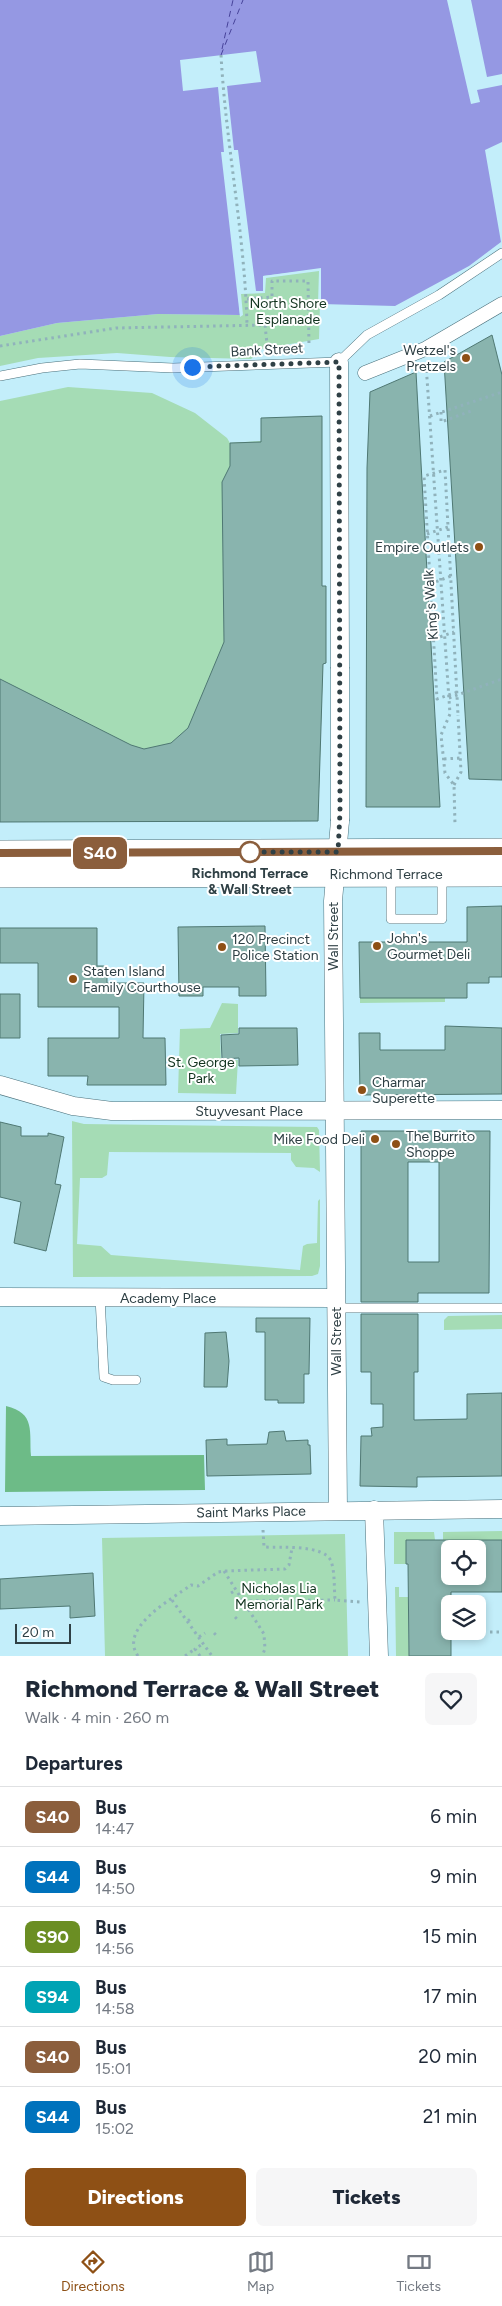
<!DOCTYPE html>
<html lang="en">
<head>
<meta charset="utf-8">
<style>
	:root { --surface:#fff; --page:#f6f6f7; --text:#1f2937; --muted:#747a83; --line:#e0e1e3; --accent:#8e5015 }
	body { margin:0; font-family:Figtree,sans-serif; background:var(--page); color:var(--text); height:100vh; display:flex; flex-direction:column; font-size:19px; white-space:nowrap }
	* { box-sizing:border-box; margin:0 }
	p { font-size:16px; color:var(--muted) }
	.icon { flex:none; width:28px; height:28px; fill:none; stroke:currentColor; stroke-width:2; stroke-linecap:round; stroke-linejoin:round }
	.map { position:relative; height:1656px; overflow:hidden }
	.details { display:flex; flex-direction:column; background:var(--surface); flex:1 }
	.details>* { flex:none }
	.badge { padding:0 10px; border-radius:8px; font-size:18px; line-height:32px }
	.controls { position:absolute; left:441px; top:1540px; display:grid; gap:10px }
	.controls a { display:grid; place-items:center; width:45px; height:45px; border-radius:8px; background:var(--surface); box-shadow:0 2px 8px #0003; font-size:25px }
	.scale { position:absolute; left:15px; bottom:12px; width:56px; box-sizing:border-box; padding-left:5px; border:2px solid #2f4045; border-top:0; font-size:14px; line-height:18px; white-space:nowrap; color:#2f4045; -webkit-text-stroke:4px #fff; paint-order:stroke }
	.you { position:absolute; width:25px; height:25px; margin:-12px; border:4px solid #fff; border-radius:50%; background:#1a73e8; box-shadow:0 0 0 8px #1a73e833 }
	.map>.badge { position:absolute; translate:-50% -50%; box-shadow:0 0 0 2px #fff }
	h2 { padding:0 25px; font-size:19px; line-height:45px }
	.round { display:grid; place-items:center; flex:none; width:52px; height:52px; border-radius:8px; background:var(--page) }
	.overview { display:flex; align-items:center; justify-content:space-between; height:85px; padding:0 25px }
	h1 { font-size:24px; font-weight:800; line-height:38px }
	.cta { display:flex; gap:10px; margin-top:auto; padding:10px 25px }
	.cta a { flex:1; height:58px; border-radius:8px; background:var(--accent); color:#fff; font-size:20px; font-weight:800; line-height:58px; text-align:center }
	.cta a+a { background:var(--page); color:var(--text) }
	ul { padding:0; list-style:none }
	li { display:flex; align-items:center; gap:15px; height:60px; padding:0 25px; border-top:1px solid var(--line) }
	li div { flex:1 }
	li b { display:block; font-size:19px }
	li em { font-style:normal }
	li .badge { min-width:55px; font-weight:700; text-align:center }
	.dock { display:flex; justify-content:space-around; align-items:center; height:70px; border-top:1px solid var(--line); background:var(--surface); font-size:14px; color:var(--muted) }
	.dock a { display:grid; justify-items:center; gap:2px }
	.dock .current { color:var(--accent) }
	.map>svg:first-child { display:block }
	.green { fill:#a5dcb5 }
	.forest { fill:#6dbb87 }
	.water { fill:#9598e3 }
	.pier { fill:#c3eefa }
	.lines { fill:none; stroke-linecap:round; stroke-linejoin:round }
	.ferry { stroke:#47439a; stroke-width:1; stroke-dasharray:6 5; stroke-linecap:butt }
	.building { fill:#89b4ae; stroke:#4f7873; fill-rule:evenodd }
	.service-casing { stroke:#4a707b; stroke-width:10 }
	.pedestrian-casing { stroke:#4a707b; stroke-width:15 }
	.minor-casing { stroke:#4a707b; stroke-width:19 }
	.secondary-casing { stroke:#4a707b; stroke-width:26 }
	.path { stroke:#90b2bb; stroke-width:3; stroke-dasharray:2.5 4; stroke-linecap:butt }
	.service { stroke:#fff; stroke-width:9 }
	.pedestrian { stroke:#fff; stroke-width:14 }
	.minor { stroke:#fff; stroke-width:18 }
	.secondary { stroke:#fff; stroke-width:25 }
	.minor-bridge-casing { stroke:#4a707b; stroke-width:19; stroke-linecap:butt }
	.path-bridge { stroke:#90b2bb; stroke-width:3; stroke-dasharray:2.5 4; stroke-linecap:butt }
	.minor-bridge { stroke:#fff; stroke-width:18 }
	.line-casing { stroke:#fff; stroke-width:11 }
	.line { stroke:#8b5e3c; stroke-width:8 }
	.walk { stroke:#2f4045; stroke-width:5; stroke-dasharray:0 9 }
	.poi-dot { fill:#8e5015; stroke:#fff; stroke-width:2 }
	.stop-dot { fill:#fff; stroke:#8b5e3c; stroke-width:2.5 }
	.labels { text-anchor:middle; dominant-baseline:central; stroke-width:4; stroke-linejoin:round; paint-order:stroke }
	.park-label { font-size:14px; fill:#11331e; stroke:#fff }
	.street-label { font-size:14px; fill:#2f4045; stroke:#fff }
	.poi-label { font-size:14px; fill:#2f4045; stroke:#fff; text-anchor:start }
	.stop-label { font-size:14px; font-weight:bold; fill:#2f4045; stroke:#fff }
</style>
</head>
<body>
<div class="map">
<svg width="502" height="1656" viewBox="0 0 502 1656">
	<rect width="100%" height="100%" fill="#c3eefa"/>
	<!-- green -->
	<path class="green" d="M 321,268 L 319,339 L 262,349 L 251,359 L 170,357 L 117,353 L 38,358 L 0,366 L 0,336 L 57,323 L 158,314 L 240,315 L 238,291 L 263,276 Z
		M 68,387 L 152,393 L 195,413 L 227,438 L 230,443 L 261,441 L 261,418 L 322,416 L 322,586 L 326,586 L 326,663 L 323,664 L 318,821 L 0,822 L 0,401 Z
		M 360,998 L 445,998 L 445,1002 L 360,1003 Z
		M 222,1003 L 238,1004 L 238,1033 L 220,1034 L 221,1060 L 238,1060 L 236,1094 L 178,1093 L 180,1029 L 210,1028 Z
		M 72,1121 L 84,1124 L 317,1127 L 319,1130 L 320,1172 L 314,1168 L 296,1167 L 291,1160 L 291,1153 L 109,1152 L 107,1175 L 102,1178 L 80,1178 L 77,1244 L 101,1246 L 111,1255 L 300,1270 L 303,1246 L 307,1244 L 317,1243 L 318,1201 L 320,1199 L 320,1266 L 318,1274 L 312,1276 L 73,1277 Z
		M 502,1315 L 502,1329 L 444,1330 L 444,1320 L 448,1316 Z
		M 502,1531 L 502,1540 L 443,1540 L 443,1532 Z
		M 394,1532 L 434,1532 L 435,1540 L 406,1564 L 394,1564 Z
		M 345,1534 L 348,1656 L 105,1656 L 102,1538 Z
		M 395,1587 L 399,1587 L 399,1597 L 408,1597 L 409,1656 L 396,1656 Z"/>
	<!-- forest -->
	<path class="forest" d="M 6,1406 C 36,1413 29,1432 31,1456 L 204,1455 L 205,1490 L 5,1492 Z"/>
	<!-- water -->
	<path class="water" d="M 0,0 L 502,0 L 502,142 L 485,150 L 501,242 L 469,266 L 395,306 L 321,304 L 321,269 L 263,276 L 263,291 L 238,292 L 240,315 L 158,314 L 57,323 L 0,336 Z"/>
	<!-- pier -->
	<path class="pier" d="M 447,0 L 471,0 L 487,77 L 502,74 L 502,85 L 477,90 L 480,102 L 471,104 Z
		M 256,51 L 261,82 L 227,86 L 234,150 L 238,150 L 256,291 L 263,291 L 263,276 L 321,268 L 321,306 L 318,304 L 319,271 L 266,278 L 265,293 L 241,294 L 243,315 L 240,317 L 221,152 L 224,152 L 218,87 L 183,91 L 180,60 Z"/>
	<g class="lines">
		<!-- ferry -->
		<path class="ferry" d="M 222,49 L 233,0
			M 221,55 L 243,0"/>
	</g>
	<!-- building -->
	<path class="building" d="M 492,335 L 502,375 L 502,780 L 469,779 L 444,362 Z
		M 416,372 L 440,807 L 366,807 L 367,468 L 370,392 Z
		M 322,416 L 322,586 L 326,586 L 326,663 L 323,664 L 318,821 L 0,822 L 0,679 L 131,745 L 144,749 L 171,743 L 188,728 L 224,642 L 222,482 L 230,466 L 230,443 L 261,442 L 261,418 Z
		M 502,906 L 502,977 L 489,977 L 489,983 L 467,983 L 467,998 L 360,998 L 359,942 L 467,942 L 467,907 Z
		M 265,926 L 266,996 L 239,996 L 239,987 L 203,987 L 203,996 L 179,996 L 178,927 Z
		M 0,928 L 97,928 L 97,966 L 107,966 L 107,983 L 144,983 L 143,1038 L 165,1038 L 166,1085 L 87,1085 L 88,1076 L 48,1076 L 48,1038 L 119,1038 L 119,1007 L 38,1007 L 38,963 L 0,963 Z
		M 0,994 L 20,994 L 20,1038 L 0,1038 Z
		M 445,1026 L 502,1028 L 502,1094 L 360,1095 L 359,1033 L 380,1033 L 380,1050 L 445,1050 Z
		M 239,1028 L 297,1028 L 298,1065 L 239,1066 L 239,1058 L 222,1059 L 221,1035 L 239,1034 Z
		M 0,1122 L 21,1127 L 21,1136 L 48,1136 L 48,1133 L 64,1137 L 55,1184 L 61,1185 L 46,1251 L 14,1243 L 21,1202 L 0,1197 Z
		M 361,1131 L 490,1131 L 489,1293 L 418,1293 L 418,1302 L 361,1302 ZM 408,1162 L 439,1162 L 439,1262 L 408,1262 Z
		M 361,1314 L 418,1314 L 418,1372 L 414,1372 L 414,1420 L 467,1419 L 467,1394 L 502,1393 L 502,1476 L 417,1477 L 417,1487 L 360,1486 L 361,1436 L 372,1436 L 371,1428 L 383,1427 L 383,1404 L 371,1404 L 371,1372 L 361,1372 Z
		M 256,1318 L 310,1318 L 309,1374 L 304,1374 L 304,1403 L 278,1403 L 278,1400 L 265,1400 L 265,1332 L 256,1332 Z
		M 226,1332 L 229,1361 L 227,1387 L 204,1387 L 205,1333 Z
		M 284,1431 L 286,1441 L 308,1440 L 308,1445 L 310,1445 L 311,1474 L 207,1476 L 206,1440 L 227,1439 L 227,1445 L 267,1444 L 269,1432 Z
		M 406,1540 L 502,1540 L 502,1592 L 451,1592 L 451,1656 L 409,1656 L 408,1564 L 406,1564 ZM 450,1549 L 478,1549 L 478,1576 L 450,1576 Z
		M 93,1573 L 95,1616 L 70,1618 L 70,1606 L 0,1609 L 0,1579 Z"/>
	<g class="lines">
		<defs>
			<path id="service" d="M 0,376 L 42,368 L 80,364 L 173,368 L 339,362 L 367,335 L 439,295 L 502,253
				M 391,876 L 391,919 L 442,919 L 442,876
				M 100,1297 L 104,1377 L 113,1380 L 136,1380
				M 336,1308 L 502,1308"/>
			<path id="pedestrian" d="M 365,373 L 425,349 L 502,304"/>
			<path id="minor" d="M 339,362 L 340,667
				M 0,1085 L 73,1106 L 112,1111 L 502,1110
				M 0,1297 L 336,1298
				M 374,1510 L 379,1656
				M 338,1511 L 333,901 L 340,821
				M 0,1516 L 502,1509"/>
			<path id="secondary" d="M 0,853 L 502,851
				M 0,875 L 502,874"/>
		</defs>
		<!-- service casing -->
		<use href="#service" class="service-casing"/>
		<!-- pedestrian casing -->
		<use href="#pedestrian" class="pedestrian-casing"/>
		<!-- minor casing -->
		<use href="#minor" class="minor-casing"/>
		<!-- secondary casing -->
		<use href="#secondary" class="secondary-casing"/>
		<!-- path -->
		<path class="path" d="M 221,55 C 226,146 245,235 247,326
			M 247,299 L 272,297 L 272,281 L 308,281 L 309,347
			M 0,346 L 116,328 L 265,325 L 268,353
			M 426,364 L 450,714 L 441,735 L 445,773 L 454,785 L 455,825
			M 441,412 L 441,422 L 471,411
			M 430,416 L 502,392
			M 449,698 L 502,679
			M 444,759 L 460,758
			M 454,785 L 461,772 L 458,715
			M 263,1530 L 264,1547 C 279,1548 324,1544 331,1561 C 335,1572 334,1588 335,1600 L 360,1602
			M 224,1571 L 264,1634 L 265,1649 L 262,1656
			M 231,1593 L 236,1590
			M 172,1600 L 212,1656
			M 243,1601 L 335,1600
			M 235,1617 L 238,1620
			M 188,1621 L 193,1617
			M 490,1632 L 502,1632
			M 214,1633 L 216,1635
			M 199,1637 L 205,1633
			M 138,1656 C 118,1628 172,1599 191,1585 L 198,1586 L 218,1572 L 224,1571 L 285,1569 L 289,1565 L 292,1548
			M 185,1656 L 195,1649
			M 200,1656 L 195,1649 L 204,1643"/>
		<!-- service -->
		<use href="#service" class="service"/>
		<!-- pedestrian -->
		<use href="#pedestrian" class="pedestrian"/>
		<!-- minor -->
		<use href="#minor" class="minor"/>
		<!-- secondary -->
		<use href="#secondary" class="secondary"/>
		<defs>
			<path id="minor-bridge" d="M 340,667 L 340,821"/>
		</defs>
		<!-- minor-bridge casing -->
		<use href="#minor-bridge" class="minor-bridge-casing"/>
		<!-- path-bridge -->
		<path class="path-bridge" d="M 427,534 L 448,527
			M 430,584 L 451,576
			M 434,639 L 454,632
			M 457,692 L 437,699 L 424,476 L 445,470 L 458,715"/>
		<!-- minor-bridge -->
		<use href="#minor-bridge" class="minor-bridge"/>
	</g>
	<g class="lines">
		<defs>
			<path id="line" d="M 0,853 L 502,851"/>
		</defs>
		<!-- line casing -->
		<use href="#line" class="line-casing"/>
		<!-- line -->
		<use href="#line" class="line"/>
		<!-- walk -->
		<path class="walk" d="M 192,367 L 339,362 L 340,812 L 338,852 L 250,852"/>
	</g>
	<!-- markers -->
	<g class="poi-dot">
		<circle cx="466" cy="358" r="5"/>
		<circle cx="479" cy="547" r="5"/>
		<circle cx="377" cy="946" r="5"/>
		<circle cx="222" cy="947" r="5"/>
		<circle cx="73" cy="979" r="5"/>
		<circle cx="362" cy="1090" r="5"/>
		<circle cx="375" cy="1139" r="5"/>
		<circle cx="396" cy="1144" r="5"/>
	</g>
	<circle class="stop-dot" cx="250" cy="852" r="10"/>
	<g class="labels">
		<!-- park labels -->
		<g class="park-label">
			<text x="288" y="303">North Shore<tspan x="288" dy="16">Esplanade</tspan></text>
			<text x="201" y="1062">St. George<tspan x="201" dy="16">Park</tspan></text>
			<text x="279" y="1588">Nicholas Lia<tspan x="279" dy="16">Memorial Park</tspan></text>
		</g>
		<!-- street labels -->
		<g class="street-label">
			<text transform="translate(267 350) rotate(-3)">Bank Street</text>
			<text transform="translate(431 605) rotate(-94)">King's Walk</text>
			<text x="386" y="874">Richmond Terrace</text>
			<text transform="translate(333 936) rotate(-90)">Wall Street</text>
			<text x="249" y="1111">Stuyvesant Place</text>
			<text x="168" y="1298">Academy Place</text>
			<text transform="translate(336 1341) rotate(-90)">Wall Street</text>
			<text transform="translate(251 1512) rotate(-1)">Saint Marks Place</text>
		</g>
		<!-- poi labels -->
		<g class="poi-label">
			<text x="456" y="350" text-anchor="end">Wetzel's<tspan x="456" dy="16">Pretzels</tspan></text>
			<text x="469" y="547" text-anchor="end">Empire Outlets</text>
			<text x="387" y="938">John's<tspan x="387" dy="16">Gourmet Deli</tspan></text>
			<text x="232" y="939">120 Precinct<tspan x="232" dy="16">Police Station</tspan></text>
			<text x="83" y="971">Staten Island<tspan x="83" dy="16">Family Courthouse</tspan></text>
			<text x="372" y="1082">Charmar<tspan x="372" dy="16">Superette</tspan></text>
			<text x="406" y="1136">The Burrito<tspan x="406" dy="16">Shoppe</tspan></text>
			<text x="365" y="1139" text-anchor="end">Mike Food Deli</text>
		</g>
		<!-- stop labels -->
		<g class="stop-label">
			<text x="250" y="873">Richmond Terrace<tspan x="250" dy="16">&amp; Wall Street</tspan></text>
		</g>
	</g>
</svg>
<div class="controls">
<a><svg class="icon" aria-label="locate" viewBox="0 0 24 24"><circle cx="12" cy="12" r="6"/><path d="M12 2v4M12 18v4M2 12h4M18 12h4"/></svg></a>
<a><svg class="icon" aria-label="layers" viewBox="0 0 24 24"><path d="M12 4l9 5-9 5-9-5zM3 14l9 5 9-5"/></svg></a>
</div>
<div class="scale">20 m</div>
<div class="you" style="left:192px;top:367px"></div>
<b class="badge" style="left:100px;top:853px;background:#8b5e3c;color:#fff">S40</b>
</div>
<section class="details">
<div class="overview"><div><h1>Richmond Terrace &amp; Wall Street</h1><p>Walk · 4 min · 260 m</p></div><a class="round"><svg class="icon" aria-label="heart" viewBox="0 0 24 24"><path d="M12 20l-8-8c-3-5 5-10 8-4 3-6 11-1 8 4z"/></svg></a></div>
<h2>Departures</h2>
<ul>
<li><span class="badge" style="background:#8b5e3c;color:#fff">S40</span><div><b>Bus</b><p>14:47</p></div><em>6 min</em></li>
<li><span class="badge" style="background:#0072bc;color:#fff">S44</span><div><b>Bus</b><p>14:50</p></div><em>9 min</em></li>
<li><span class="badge" style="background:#6b8e23;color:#fff">S90</span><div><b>Bus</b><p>14:56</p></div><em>15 min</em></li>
<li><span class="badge" style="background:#00a3b4;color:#fff">S94</span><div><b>Bus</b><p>14:58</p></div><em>17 min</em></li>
<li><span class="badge" style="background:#8b5e3c;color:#fff">S40</span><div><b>Bus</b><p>15:01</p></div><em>20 min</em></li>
<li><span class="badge" style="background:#0072bc;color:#fff">S44</span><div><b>Bus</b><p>15:02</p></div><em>21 min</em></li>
</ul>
<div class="cta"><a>Directions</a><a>Tickets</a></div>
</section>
<nav class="dock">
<a class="current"><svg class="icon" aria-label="directions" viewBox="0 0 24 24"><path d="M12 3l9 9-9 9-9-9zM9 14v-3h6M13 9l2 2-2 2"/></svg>Directions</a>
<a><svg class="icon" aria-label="map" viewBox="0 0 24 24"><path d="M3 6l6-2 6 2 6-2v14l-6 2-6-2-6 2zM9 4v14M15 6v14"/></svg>Map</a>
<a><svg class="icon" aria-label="tickets" viewBox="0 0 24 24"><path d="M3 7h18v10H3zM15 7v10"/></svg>Tickets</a>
</nav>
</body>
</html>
